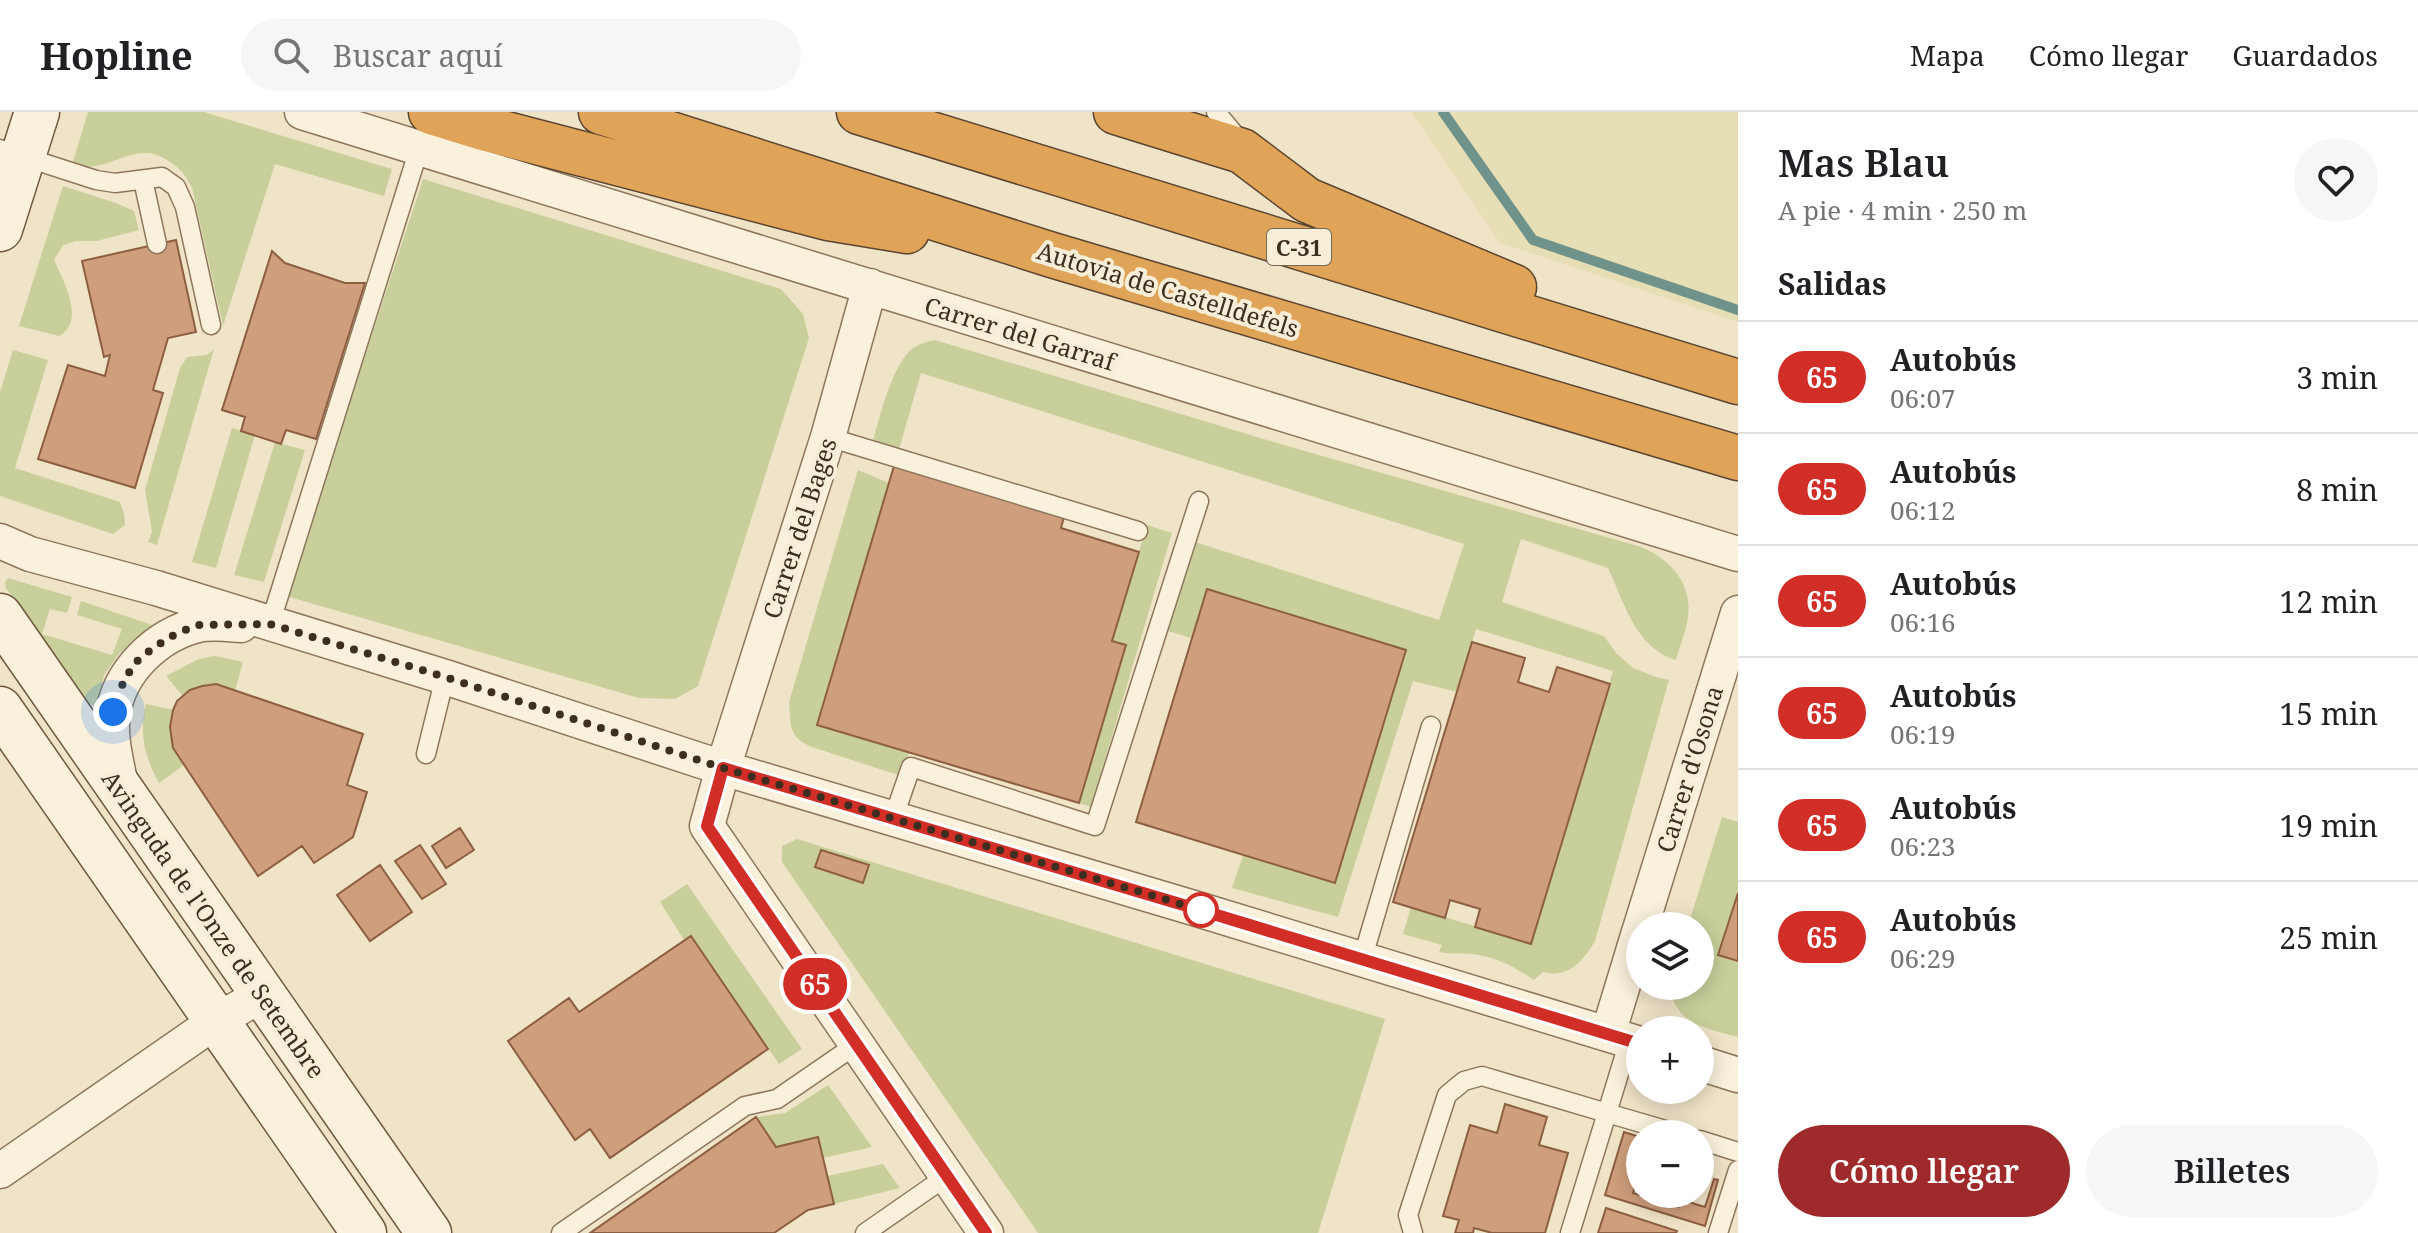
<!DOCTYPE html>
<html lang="es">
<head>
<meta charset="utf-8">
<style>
	:root { --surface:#fff; --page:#f6f6f6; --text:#202124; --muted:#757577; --line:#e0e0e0; --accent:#9e2a2b }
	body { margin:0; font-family:"Noto Serif",serif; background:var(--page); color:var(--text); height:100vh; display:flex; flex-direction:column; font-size:30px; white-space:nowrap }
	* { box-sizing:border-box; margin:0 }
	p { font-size:26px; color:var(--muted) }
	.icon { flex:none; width:44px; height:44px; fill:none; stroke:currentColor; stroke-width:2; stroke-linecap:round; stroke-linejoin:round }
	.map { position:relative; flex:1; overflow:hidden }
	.details { display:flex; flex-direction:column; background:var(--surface); width:680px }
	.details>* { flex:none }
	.badge { padding:0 16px; border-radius:26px; font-size:28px; line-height:52px }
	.tools { position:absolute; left:1626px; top:800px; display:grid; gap:16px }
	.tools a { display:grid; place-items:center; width:88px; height:88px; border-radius:50%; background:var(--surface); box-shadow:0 4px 20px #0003; font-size:40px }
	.you { position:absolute; width:40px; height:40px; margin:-20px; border:6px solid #fff; border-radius:50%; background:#1a73e8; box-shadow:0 0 0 12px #1a73e833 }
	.map>.badge { position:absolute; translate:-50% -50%; box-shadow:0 0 0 4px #fff }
	h2 { padding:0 40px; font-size:30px; line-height:72px }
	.round { display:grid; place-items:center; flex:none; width:84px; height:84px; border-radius:42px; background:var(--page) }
	.overview { display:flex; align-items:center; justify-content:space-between; height:136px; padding:0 40px }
	h1 { font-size:38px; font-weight:600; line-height:60px }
	.action { display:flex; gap:16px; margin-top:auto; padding:16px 40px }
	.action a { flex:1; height:92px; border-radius:48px; background:var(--accent); color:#fff; font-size:32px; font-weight:600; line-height:92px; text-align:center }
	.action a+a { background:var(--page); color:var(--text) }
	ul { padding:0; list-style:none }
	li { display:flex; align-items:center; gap:24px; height:112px; padding:0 40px; border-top:2px solid var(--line) }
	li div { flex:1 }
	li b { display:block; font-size:30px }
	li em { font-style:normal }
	li .badge { min-width:88px; font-weight:700; text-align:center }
	header { display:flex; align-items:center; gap:48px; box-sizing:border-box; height:112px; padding:0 40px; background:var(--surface); border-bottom:2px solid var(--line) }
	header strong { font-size:38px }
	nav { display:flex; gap:44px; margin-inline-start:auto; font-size:28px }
	.search { width:560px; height:72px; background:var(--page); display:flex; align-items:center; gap:20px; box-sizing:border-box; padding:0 28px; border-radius:44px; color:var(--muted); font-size:30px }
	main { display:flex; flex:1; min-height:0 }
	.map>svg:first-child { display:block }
	.farmland { fill:#e6deb5 }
	.green { fill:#c9cf9b }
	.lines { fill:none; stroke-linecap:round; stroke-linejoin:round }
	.stream { stroke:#6f938a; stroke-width:10 }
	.building { fill:#cf9f7d; stroke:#8d5f41; stroke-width:2 }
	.service-casing { stroke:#8d765c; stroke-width:21 }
	.minor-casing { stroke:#8d765c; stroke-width:37 }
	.secondary-casing { stroke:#6f573f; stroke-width:47 }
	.motorway-casing { stroke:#5b4430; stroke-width:47 }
	.service { stroke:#faf1dc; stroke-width:18 }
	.minor { stroke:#faf1dc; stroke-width:34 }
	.secondary { stroke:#faf1dc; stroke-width:44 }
	.motorway { stroke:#e0a458; stroke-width:44 }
	.line-casing { stroke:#fff; stroke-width:18 }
	.line { stroke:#d02e26; stroke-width:12 }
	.walk { stroke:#3d2e20; stroke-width:8; stroke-dasharray:0 14.4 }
	.stop-dot { fill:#fff; stroke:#d02e26; stroke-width:4 }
	.labels { text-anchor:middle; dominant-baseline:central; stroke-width:8; stroke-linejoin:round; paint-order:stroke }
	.shield { fill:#f7eed8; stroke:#756857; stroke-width:2 }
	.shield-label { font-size:22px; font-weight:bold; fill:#3d2e20 }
	.street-label { font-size:24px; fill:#3d2e20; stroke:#f7eed8 }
</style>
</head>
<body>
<header>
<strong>Hopline</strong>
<div class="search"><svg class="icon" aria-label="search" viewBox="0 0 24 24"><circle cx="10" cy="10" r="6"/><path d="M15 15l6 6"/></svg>Buscar aquí</div>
<nav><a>Mapa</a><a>Cómo llegar</a><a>Guardados</a></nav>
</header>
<main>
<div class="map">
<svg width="1738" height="1121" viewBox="0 0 1738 1121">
	<rect width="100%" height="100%" fill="#f0e4c8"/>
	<!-- farmland -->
	<path class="farmland" d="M 1411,0 L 1738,0 L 1738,210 L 1500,131 Z"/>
	<!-- green -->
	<path class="green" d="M 88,0 L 204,0 L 392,57 L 384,84 L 275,52 L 223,214 L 192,76 C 185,62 180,56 167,48 C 133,26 109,64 72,53 Z
		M 423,67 L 781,177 L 803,202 L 809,226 L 698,574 L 675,587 L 639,586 L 286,484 Z
		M 63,74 L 116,91 L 134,99 L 139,118 L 97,129 L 76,129 L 63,133 L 54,148 C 64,170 86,209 59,224 L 19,214 Z
		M 935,228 L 1284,333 L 1638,434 C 1668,445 1693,470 1688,505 C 1686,519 1680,534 1676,548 C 1636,537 1624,490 1608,456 L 1521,427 L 1502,490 L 1604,524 L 1616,541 L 1633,556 L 1656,565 L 1669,568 L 1595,829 C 1584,848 1568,867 1543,860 L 1534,868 C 1516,856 1500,847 1479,843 C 1466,840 1453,843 1439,840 L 1442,833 L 1403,822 L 1411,795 L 1531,831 L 1613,559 L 1476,517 L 1457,580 L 1413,569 L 1338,805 L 1232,776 L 1243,743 L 1335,771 L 1406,538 L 1207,477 L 1191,526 L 1168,519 L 1195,430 L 1439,508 L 1464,432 L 921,261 L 898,341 L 872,332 C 880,305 889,264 907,242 C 913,233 925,230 935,228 Z
		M 214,237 L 157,433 L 148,430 L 152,420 L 145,378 L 180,256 L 187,245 L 207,243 Z
		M 13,238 L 48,248 L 15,356 L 120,390 L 124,401 L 125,413 L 113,422 L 0,384 L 0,280 Z
		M 232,316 L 255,323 L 216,456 L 192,450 Z
		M 275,330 L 305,338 L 264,470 L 234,463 Z
		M 858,358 L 889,371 L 817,612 L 910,640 L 898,663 L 812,635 C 788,625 791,614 789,590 Z
		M 1147,413 L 1172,421 L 1091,695 L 1079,691 L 1126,534 L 1112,529 Z
		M 8,466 L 72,485 L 67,501 L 50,497 L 42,522 L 112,543 L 122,517 L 77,503 L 81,489 L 152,513 L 118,543 L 104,563 L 96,594 L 89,592 L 6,476 L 5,470 Z
		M 215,544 L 243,550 L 235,579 C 215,572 200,570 183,584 L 166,564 L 199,547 Z
		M 146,592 L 173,598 C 169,622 171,633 184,653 L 159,671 C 144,644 139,622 146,592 Z
		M 1722,705 L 1738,710 L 1738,781 L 1718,842 L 1738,849 L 1738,925 C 1706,916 1675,913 1670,874 L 1700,874 L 1700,814 L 1688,814 Z
		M 797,727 L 1385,907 L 1318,1121 L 1038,1121 L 782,750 L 782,734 Z
		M 687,772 L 802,937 L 779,952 L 691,824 L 684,828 L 660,790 Z
		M 828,973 L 872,1035 L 823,1046 L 818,1025 L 776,1035 L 756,1005 L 785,1001 Z
		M 883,1052 L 900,1076 L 834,1092 L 827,1064 Z"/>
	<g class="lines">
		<!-- stream -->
		<path class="stream" d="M 1443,0 L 1533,128 L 1738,198"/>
	</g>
	<!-- building -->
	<path class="building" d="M 176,128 L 196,220 L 168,226 L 153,278 L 163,281 L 135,376 L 38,347 L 68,253 L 105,264 L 110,243 L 104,245 L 82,149 Z
		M 272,139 L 285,151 L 345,171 L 365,171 L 316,327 L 286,318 L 281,332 L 241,319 L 245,305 L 222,298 Z
		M 894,354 L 1064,405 L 1061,416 L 1139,440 L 1112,529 L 1126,533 L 1079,691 L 817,613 Z
		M 1207,477 L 1406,538 L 1335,771 L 1136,710 Z
		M 1472,530 L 1525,546 L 1518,570 L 1549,580 L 1557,555 L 1610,572 L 1531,832 L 1475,815 L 1480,797 L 1450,788 L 1445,806 L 1393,790 Z
		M 216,572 L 363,622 L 347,673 L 367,680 L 353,725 L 314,751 L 302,734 L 258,764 L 173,636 L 170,615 L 173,598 L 177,589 L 190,578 L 202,574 Z
		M 460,716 L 474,738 L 446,756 L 432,734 Z
		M 420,733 L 446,772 L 422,787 L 395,749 Z
		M 821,738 L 869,753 L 863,771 L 815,755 Z
		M 380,753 L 412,800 L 370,829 L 337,783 Z
		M 1738,781 L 1738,849 L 1718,843 Z
		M 691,824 L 768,937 L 610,1046 L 590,1017 L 575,1028 L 508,929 L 569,886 L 579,900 Z
		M 1505,992 L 1547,1005 L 1539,1033 L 1568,1041 L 1545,1121 L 1492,1121 L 1474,1116 L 1473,1121 L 1455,1121 L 1459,1108 L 1443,1104 L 1470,1013 L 1497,1021 Z
		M 756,1005 L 776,1035 L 818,1025 L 834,1092 L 808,1098 L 774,1121 L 590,1121 Z
		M 1624,1020 L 1640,1025 L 1640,1058 L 1633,1081 L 1679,1095 L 1682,1088 L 1705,1095 L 1714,1067 L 1718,1068 L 1705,1114 L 1605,1083 Z
		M 1606,1096 L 1677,1119 L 1676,1121 L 1598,1121 Z"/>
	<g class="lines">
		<defs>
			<path id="service" d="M 1216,0 L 1241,30
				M 0,37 L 96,68 L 115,71 L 162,65 L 176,75 L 185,95 L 211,213
				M 143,68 L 157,132
				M 828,325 L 1138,419
				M 270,512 L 419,37
				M 426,642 L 445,565
				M 893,707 L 911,655 L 1095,714 L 1199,389
				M 1362,848 L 1431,614
				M 1700,1028 L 1738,1040
				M 561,1121 L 745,994 L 777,987 L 857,932
				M 865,1121 L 947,1064
				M 1413,1121 L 1408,1103 L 1447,983 L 1464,969 L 1482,964 L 1607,1001 L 1629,929
				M 1570,1121 L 1607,1001 L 1679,1022
				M 1718,1121 L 1738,1058"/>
			<path id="minor" d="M 302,0 L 1738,442
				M 870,174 L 828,325 L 723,656 L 707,714 L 986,1121
				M 0,429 L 30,442 L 156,476 L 445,565 L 723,656 L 1197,797 L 1640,932
				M 121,675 C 117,651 109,625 113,602 C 119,559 157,523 198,513 C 212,510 227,512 241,513
				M 1641,814 L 1738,501
				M 1608,922 L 1640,817
				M 1700,951 L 1738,963
				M 0,1059 L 216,909 L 263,882"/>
			<path id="secondary" d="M 0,117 L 37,0
				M 0,504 L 429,1121
				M 0,597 L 364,1121"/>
			<path id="motorway" d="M 431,0 L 483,16 L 828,106 L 907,119
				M 601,0 L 1052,143 L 1738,346
				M 859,0 L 1738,270
				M 1116,0 L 1242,39 L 1307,88 L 1514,175"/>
		</defs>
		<!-- service casing -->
		<use href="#service" class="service-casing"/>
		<!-- minor casing -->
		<use href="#minor" class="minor-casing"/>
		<!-- secondary casing -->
		<use href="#secondary" class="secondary-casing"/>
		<!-- motorway casing -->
		<use href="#motorway" class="motorway-casing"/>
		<!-- service -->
		<use href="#service" class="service"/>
		<!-- minor -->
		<use href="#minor" class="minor"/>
		<!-- secondary -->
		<use href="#secondary" class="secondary"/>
		<!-- motorway -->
		<use href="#motorway" class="motorway"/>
	</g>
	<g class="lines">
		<defs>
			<path id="line" d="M 986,1121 L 707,714 L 723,656 L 1197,797 L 1640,932"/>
		</defs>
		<!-- line casing -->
		<use href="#line" class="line-casing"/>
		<!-- line -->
		<use href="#line" class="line"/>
		<!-- walk -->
		<path class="walk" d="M 113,600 L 124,568 L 136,550 L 153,536 L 174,523 L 197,513 L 270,512 L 445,565 L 723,656 L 1201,798"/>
	</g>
	<!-- markers -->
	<circle class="stop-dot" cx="1201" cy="798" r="16"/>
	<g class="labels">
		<!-- shield labels -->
		<rect class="shield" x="1267" y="117" width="64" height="36" rx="6"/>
		<g class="shield-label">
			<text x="1299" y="135">C-31</text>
		</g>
		<!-- street labels -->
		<g class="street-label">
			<text transform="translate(1168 177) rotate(17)">Autovia de Castelldefels</text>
			<text transform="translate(1020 221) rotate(17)">Carrer del Garraf</text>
			<text transform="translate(799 416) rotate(-72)">Carrer del Bages</text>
			<text transform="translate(1689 657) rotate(-73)">Carrer d'Osona</text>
			<text transform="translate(214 812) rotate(55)">Avinguda de l'Onze de Setembre</text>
		</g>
	</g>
</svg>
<div class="tools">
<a><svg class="icon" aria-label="layers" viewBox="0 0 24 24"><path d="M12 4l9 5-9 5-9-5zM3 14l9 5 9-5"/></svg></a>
<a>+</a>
<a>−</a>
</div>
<div class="you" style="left:113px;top:600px"></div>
<b class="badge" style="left:815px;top:872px;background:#d02e26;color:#fff">65</b>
</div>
<section class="details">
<div class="overview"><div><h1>Mas Blau</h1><p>A pie · 4 min · 250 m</p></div><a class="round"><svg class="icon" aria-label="heart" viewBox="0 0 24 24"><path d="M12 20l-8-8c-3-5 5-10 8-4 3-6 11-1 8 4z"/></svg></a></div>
<h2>Salidas</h2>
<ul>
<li><span class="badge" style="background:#d02e26;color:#fff">65</span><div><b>Autobús</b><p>06:07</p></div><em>3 min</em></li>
<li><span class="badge" style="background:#d02e26;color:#fff">65</span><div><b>Autobús</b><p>06:12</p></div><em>8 min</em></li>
<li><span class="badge" style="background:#d02e26;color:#fff">65</span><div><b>Autobús</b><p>06:16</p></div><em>12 min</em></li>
<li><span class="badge" style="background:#d02e26;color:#fff">65</span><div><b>Autobús</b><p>06:19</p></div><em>15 min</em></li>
<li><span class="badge" style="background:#d02e26;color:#fff">65</span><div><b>Autobús</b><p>06:23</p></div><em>19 min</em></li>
<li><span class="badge" style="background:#d02e26;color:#fff">65</span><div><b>Autobús</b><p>06:29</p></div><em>25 min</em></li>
</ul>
<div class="action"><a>Cómo llegar</a><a>Billetes</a></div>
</section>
</main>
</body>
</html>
